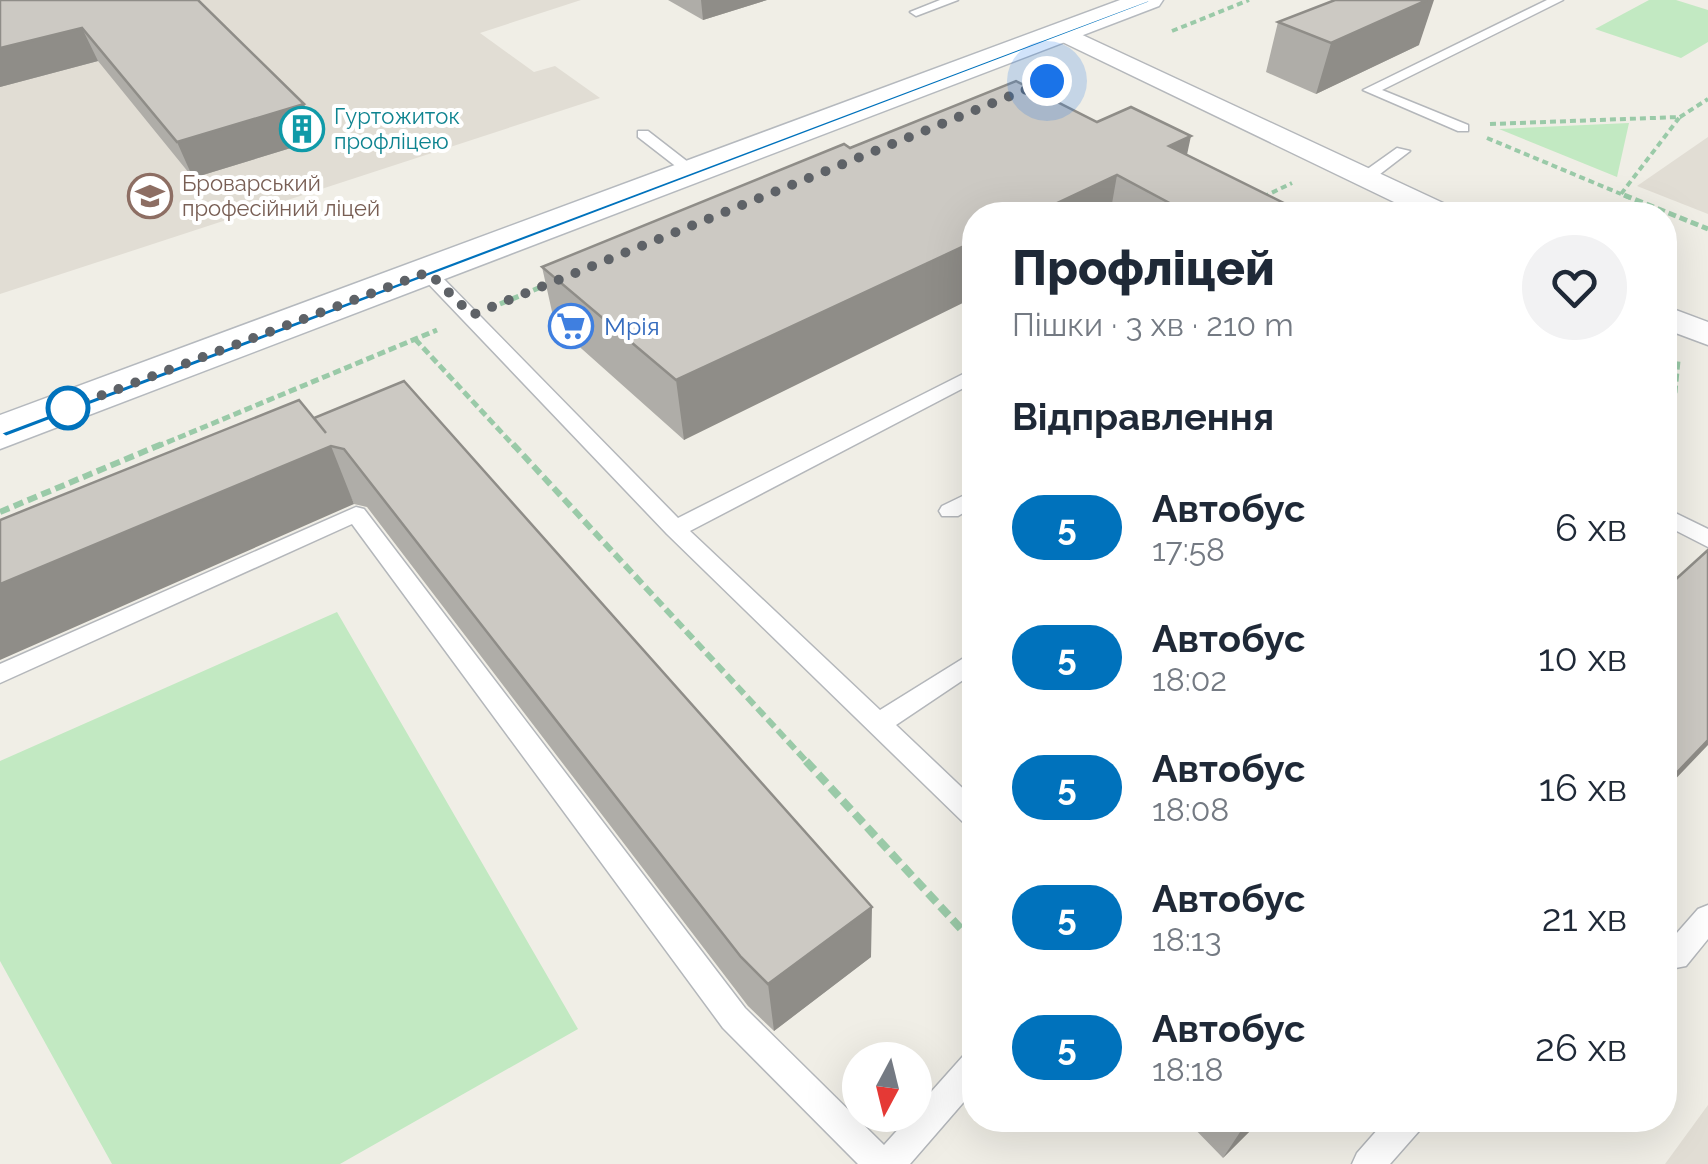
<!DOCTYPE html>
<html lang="uk">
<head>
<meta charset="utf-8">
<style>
	:root { --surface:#fff; --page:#f2f2f3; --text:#1f2937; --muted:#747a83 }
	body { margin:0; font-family:Raleway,sans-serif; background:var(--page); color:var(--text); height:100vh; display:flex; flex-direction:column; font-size:38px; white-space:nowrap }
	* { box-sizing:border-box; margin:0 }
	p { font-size:32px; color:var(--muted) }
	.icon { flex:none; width:55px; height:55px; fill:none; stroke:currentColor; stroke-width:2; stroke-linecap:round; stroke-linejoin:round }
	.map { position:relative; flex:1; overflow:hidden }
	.sheet { position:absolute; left:962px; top:202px; width:715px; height:930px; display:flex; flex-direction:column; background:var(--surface); border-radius:40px; box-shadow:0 10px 40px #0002 }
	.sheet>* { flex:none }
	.badge { padding:0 20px; border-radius:32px; font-size:35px; line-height:65px }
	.needle { width:65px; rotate:187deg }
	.fabs { position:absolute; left:842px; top:1042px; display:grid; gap:20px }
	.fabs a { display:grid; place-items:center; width:90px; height:90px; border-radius:50%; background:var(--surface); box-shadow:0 10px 40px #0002; font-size:50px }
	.you { position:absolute; width:50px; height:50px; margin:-25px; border:8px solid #fff; border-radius:50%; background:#1a73e8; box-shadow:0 0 0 15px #1a73e833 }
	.map>.badge { position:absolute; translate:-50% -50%; box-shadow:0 0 0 5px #fff }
	h2 { padding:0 50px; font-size:38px; line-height:90px }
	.round { display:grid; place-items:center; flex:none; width:105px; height:105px; border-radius:52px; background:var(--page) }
	.summary { display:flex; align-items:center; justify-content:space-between; height:170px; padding:0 50px }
	h1 { font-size:48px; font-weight:800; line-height:75px }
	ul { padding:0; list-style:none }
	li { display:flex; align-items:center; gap:30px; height:130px; padding:0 50px }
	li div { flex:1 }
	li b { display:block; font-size:38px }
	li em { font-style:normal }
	li .badge { min-width:110px; font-weight:700; text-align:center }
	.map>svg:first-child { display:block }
	.education { fill:#e1ddd4 }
	.green { fill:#c2e9c2 }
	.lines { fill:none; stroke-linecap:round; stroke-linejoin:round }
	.service-casing { stroke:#b4b7bb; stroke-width:3 }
	.minor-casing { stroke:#b4b7bb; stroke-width:3 }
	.secondary-casing { stroke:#b5b9be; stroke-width:3 }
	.path-far3 { stroke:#9acaa8; stroke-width:4; stroke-dasharray:6 4; stroke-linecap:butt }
	.path-far2 { stroke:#9acaa8; stroke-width:5; stroke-dasharray:8 4; stroke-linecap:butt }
	.path-far1 { stroke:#9acaa8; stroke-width:6; stroke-dasharray:10 5; stroke-linecap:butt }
	.path { stroke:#9acaa8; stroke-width:8; stroke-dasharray:12 6; stroke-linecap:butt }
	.service { fill:#fff; fill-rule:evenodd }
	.minor { fill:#fff; fill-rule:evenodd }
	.secondary { fill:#fff; fill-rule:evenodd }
	.wall { fill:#afada8 }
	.shaded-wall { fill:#8f8d88 }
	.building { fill:#ccc9c3; stroke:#8f8d88; stroke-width:2.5 }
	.line { fill:#0072bc; stroke:#fff; stroke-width:2.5 }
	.walk { stroke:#5e6267; stroke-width:10; stroke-dasharray:0 18 }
	.stop-dot { fill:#fff; stroke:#0072bc; stroke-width:5 }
	.labels { text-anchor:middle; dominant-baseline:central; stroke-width:8; stroke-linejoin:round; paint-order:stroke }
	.far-culture-label { font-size:22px; fill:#0d838f; stroke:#fff; text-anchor:start }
	.far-education-label { font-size:22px; fill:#785e54; stroke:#fff; text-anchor:start }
	.shop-label { font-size:25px; fill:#366cbe; stroke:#fff; text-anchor:start }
</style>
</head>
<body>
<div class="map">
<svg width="1708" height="1164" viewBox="0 0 1708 1164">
	<rect width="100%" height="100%" fill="#f0eee6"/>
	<!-- education -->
	<path class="education" d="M 0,0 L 581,0 L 480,33 L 534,72 L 555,66 L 600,98 L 0,294 Z
		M 1708,137 L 1708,214 L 1637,186 Z
		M 1708,1105 L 1708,1164 L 1665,1164 Z"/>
	<!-- green -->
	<path class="green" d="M 1649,0 L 1676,0 L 1708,10 L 1708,42 L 1681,58 L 1595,29 Z
		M 1629,123 L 1617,177 L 1499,129 Z
		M 337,612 L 578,1029 L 340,1164 L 112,1164 L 0,961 L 0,761 Z"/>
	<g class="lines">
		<defs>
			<path id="service" d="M 940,0 L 958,0 L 916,16 L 910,12 Z
				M 1547,0 L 1563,0 L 1382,90 L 1468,125 L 1468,131 L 1458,131 L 1363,90 Z
				M 638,131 L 648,131 L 697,169 L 697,175 L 687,175 L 638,137 Z
				M 1397,148 L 1410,151 L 1371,181 L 1359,181 L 1359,175 Z
				M 427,267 L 433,268 L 678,518 L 975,368 L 975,382 L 690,531 L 880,710 L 975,651 L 975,672 L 896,725 L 975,800 L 975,828 L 966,825 L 667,534 L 421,276 L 418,272 Z
				M 975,490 L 975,506 L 958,516 L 942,516 L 939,511 L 942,506 Z
				M 356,507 L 364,509 L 745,1008 L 884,1145 L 911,1115 L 915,1115 L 915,1110 L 964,1055 L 975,1051 L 975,1089 L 910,1164 L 858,1164 L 723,1028 L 352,524 L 0,683 L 0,664 Z
				M 1665,508 L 1708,529 L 1708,547 L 1665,525 Z
				M 1708,905 L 1708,939 L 1686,966 L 1665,970 L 1665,942 L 1669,942 L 1698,909 Z
				M 1386,1120 L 1424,1120 L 1419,1131 L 1390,1164 L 1352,1164 L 1357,1153 Z"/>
			<path id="minor" d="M 1061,25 L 1456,209 L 1460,215 L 1421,215 L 1052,37 L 1049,32 Z
				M 1665,306 L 1708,322 L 1708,345 L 1665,329 Z"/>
			<path id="secondary" d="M 1120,0 L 1163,0 L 1159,6 L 0,449 L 0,415 Z"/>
		</defs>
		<!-- service casing -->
		<use href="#service" class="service-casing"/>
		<!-- minor casing -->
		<use href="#minor" class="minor-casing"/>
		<!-- secondary casing -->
		<use href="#secondary" class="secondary-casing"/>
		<!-- path-far3 -->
		<path class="path-far3" d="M 1172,31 L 1249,0
			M 1490,124 L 1680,117 L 1708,99
			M 1487,138 L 1621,194
			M 1263,197 L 1292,183
			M 1630,198 L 1621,194 L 1679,118"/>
		<!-- path-far2 -->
		<path class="path-far2" d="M 1624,195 L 1708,229
			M 1263,197 L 1267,195
			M 500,304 L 553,282
			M 415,339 L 515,447
			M 1665,401 L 1675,392 L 1678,361
			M 156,447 L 437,330"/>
		<!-- path-far1 -->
		<path class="path-far1" d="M 513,444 L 808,763
			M 0,512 L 162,444"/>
		<!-- path -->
		<path class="path" d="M 806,761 L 975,944"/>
		<!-- service -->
		<use href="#service" class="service"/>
		<!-- minor -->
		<use href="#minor" class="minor"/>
		<!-- secondary -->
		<use href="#secondary" class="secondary"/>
	</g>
	<!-- wall -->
	<path class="wall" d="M 0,0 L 304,104 L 317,140 L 193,178 L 98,61 L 0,87 Z
		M 668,0 L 767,0 L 703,20 Z
		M 1278,22 L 1419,45 L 1316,94 L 1266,72 Z
		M 1097,122 L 1187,155 L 1308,215 L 975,215 L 684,440 L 555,325 L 542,267 L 850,148 Z
		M 314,419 L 871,957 L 774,1031 L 748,1006 L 367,507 L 354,504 Z
		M 1186,1120 L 1261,1120 L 1223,1158 Z"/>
	<!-- shaded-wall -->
	<path class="shaded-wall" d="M 701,0 L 767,0 L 703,20 Z
		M 1427,0 L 1434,0 L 1419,45 L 1316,94 L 1331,43 Z
		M 82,28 L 98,61 L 0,87 L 0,48 Z
		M 304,104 L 317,140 L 193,178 L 177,142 Z
		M 1191,136 L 1179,192 L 1169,146 Z
		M 1117,175 L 1110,215 L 1032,215 Z
		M 975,241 L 975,297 L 684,440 L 676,380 Z
		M 331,446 L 354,504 L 0,660 L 0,584 Z
		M 1708,740 L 1708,745 L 1665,790 L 1665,785 Z
		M 872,907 L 871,957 L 774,1031 L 768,984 Z
		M 1248,1120 L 1261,1120 L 1223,1158 Z"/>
	<!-- building -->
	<path class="building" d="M 0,0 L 198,0 L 304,104 L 177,142 L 82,28 L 0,48 Z
		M 1335,0 L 1427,0 L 1331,43 L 1278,22 Z
		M 1016,81 L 1097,122 L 1131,107 L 1191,136 L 1169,146 L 1308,215 L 1192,215 L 1117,175 L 1032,215 L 975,215 L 975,241 L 676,380 L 542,267 L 844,144 L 850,148 Z
		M 404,381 L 872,907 L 768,984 L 741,957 L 344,449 L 331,446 L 0,584 L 0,520 L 299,400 L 326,433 L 314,418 Z
		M 1708,550 L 1708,740 L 1665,785 L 1665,589 Z"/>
	<!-- line -->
	<path class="line" d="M 1148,0 L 1151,2 L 6,437 L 0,433 Z"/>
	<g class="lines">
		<!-- walk -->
		<path class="walk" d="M 68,408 L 428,272 L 472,315 L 1047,81"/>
	</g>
	<!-- icons -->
	<defs>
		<symbol id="building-ring" viewBox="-11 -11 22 22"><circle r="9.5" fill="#fff" stroke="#0f9aa8" stroke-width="1.5"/><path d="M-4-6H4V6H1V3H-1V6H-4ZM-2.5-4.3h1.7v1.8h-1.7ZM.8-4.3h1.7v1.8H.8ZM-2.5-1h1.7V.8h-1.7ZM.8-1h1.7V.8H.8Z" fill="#0f9aa8"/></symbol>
		<symbol id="university-ring" viewBox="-11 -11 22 22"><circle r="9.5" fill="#fff" stroke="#8d6e63" stroke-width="1.5"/><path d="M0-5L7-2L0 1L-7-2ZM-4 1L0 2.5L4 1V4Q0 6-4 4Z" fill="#8d6e63"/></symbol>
		<symbol id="supermarket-ring" viewBox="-11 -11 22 22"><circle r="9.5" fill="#fff" stroke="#3f7fe0" stroke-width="1.5"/><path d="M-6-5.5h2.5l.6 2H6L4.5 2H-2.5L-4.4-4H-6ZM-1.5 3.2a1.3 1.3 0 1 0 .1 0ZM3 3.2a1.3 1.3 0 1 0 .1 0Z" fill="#3f7fe0"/></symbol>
	</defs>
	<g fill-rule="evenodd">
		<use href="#building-ring" x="277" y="104" width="50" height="50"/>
		<use href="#university-ring" x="125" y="171" width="50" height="50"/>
		<use href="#supermarket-ring" x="546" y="301" width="50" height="50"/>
	</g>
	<!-- markers -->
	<circle class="stop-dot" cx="68" cy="408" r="20"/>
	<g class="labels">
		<!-- far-culture labels -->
		<g class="far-culture-label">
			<text x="334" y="116">Гуртожиток<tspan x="334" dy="25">профліцею</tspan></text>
		</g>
		<!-- far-education labels -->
		<g class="far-education-label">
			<text x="182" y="183">Броварський<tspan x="182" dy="25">професійний ліцей</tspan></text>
		</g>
		<!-- shop labels -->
		<g class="shop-label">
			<text x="604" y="326">Мрія</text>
		</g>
	</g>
</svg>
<div class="fabs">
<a><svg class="needle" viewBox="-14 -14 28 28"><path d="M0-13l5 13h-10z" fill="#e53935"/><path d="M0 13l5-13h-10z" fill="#747a83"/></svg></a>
</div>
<div class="you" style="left:1047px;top:81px"></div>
<section class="sheet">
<div class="summary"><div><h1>Профліцей</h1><p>Пішки · 3 хв · 210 m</p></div><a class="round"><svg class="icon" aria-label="heart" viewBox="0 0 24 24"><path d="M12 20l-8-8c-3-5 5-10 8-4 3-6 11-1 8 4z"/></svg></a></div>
<h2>Відправлення</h2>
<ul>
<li><span class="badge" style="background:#0072bc;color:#fff">5</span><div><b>Автобус</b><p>17:58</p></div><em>6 хв</em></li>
<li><span class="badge" style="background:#0072bc;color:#fff">5</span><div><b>Автобус</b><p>18:02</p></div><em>10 хв</em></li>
<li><span class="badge" style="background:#0072bc;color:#fff">5</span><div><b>Автобус</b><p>18:08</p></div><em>16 хв</em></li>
<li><span class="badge" style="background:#0072bc;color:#fff">5</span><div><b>Автобус</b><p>18:13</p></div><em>21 хв</em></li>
<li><span class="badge" style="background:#0072bc;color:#fff">5</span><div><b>Автобус</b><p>18:18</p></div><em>26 хв</em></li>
</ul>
</section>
</div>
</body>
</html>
